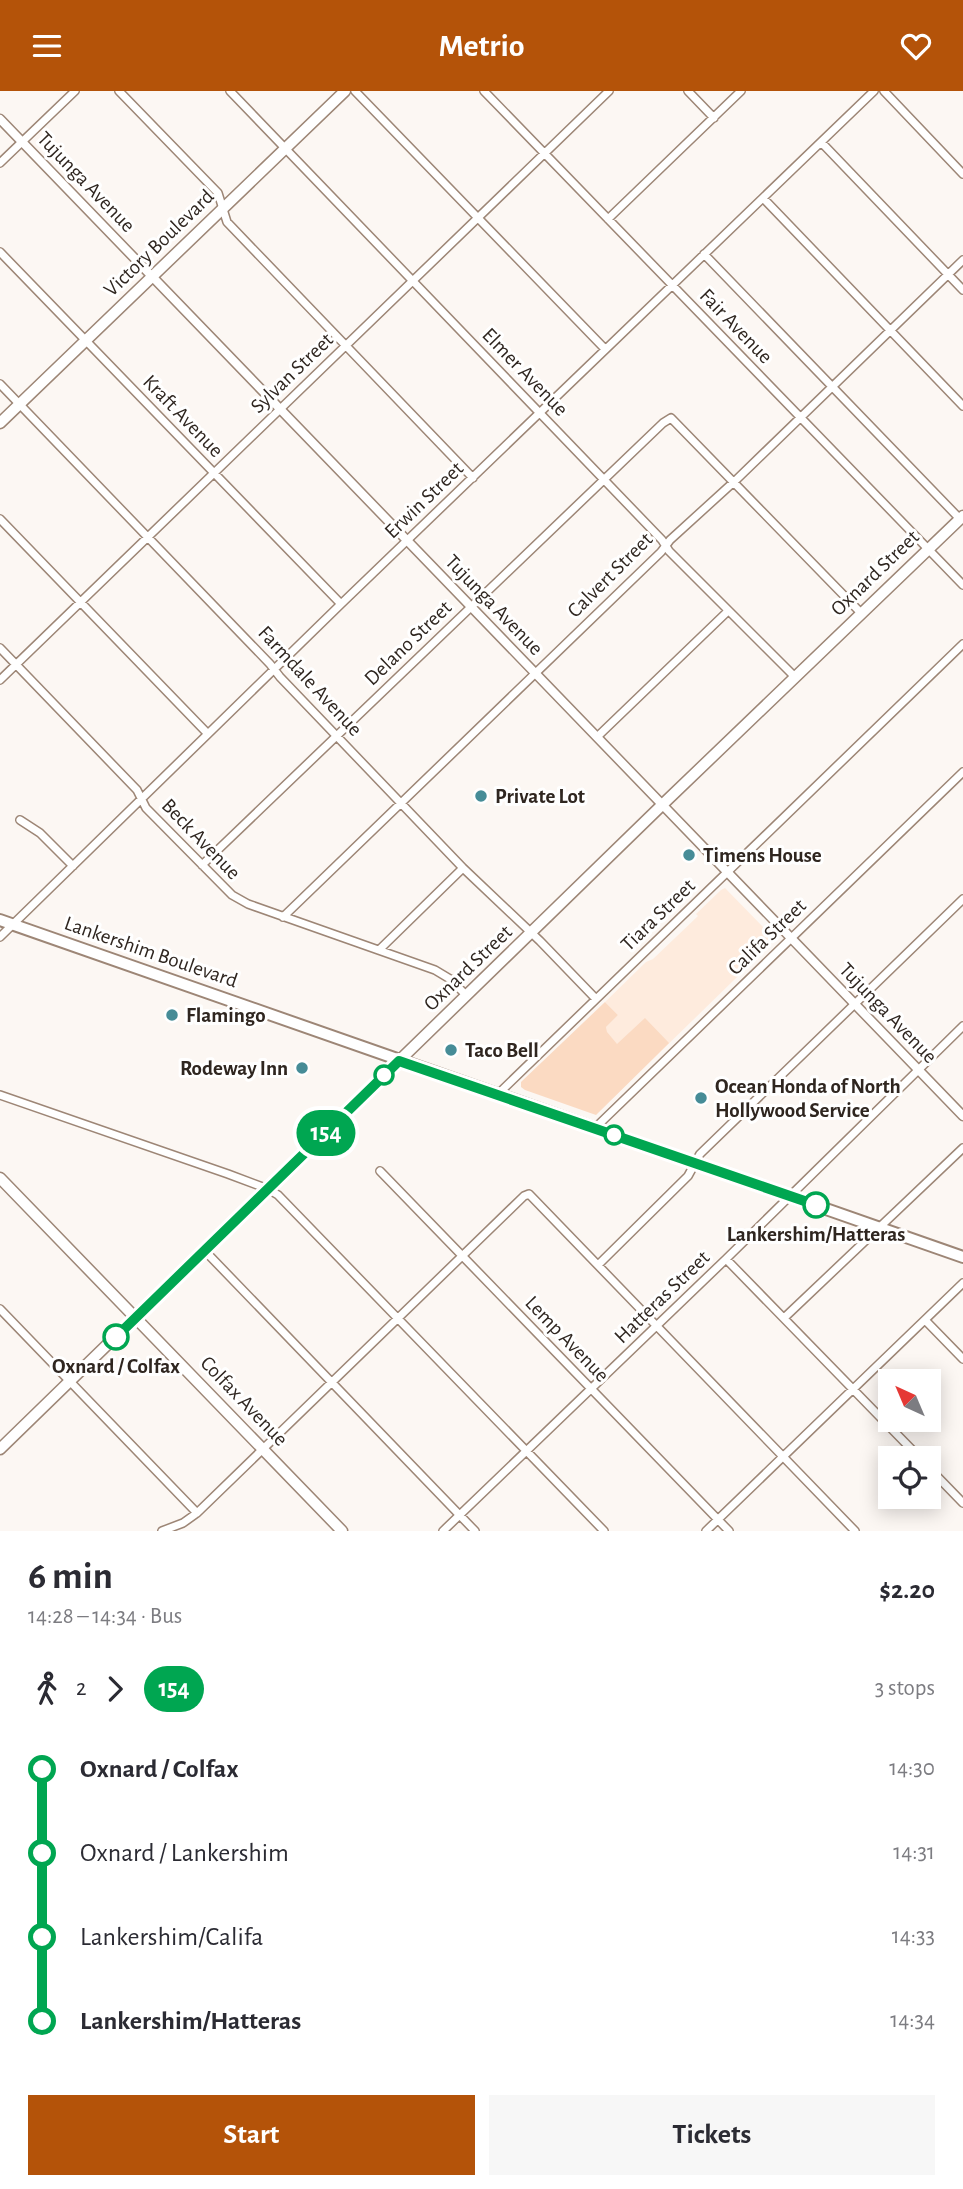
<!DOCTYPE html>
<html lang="en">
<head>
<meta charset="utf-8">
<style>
	:root { --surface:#fff; --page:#f7f7f7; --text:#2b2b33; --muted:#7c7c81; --accent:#b45309 }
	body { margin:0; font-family:"Alegreya Sans",sans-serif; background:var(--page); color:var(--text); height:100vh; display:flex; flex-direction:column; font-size:26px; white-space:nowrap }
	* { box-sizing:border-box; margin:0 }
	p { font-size:23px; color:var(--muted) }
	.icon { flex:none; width:38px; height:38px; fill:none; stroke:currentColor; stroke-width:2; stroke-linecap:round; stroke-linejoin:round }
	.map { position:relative; height:1440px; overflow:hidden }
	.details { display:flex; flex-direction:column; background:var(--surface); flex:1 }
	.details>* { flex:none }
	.badge { padding:0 14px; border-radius:23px; font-size:24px; line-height:46px }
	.needle { width:46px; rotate:316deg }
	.tools { position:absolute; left:878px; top:1278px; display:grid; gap:14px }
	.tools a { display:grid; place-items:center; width:63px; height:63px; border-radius:0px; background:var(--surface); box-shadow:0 4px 18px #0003; font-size:35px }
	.map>.badge { position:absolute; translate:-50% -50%; box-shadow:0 0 0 4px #fff }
	.legs { display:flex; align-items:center; gap:10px; height:77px; padding:0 28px; font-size:23px }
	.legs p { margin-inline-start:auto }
	.headline { display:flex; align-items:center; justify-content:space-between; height:119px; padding:0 28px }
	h1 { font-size:38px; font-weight:700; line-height:52px }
	.cta { display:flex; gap:14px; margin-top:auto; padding:14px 28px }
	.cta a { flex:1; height:80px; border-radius:0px; background:var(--accent); color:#fff; font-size:28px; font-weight:700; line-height:80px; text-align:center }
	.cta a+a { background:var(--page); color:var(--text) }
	ul { padding:0 28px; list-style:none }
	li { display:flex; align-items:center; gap:24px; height:84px; font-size:26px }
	li i { display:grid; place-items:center; width:10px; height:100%; margin:0 9px; background:currentColor }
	li i::after { content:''; width:18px; height:18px; margin:-9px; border:5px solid; border-radius:50%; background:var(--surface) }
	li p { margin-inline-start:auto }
	li:first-child i { background:linear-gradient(#0000 50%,currentColor 0) }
	li:last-child i { background:linear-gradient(currentColor 50%,#0000 0) }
	header { display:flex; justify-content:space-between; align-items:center; height:91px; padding:0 28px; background:var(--accent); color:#fff; font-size:32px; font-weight:700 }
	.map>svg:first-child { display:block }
	.built { fill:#feebdd }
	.green { fill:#fbdac2 }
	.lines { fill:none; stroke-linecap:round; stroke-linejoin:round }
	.minor-casing { stroke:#9d8676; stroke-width:10 }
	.tertiary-casing { stroke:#9d8676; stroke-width:11 }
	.secondary-casing { stroke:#9d8676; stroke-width:13 }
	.primary-casing { stroke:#9d8676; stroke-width:14 }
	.minor { stroke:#fff; stroke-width:7 }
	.tertiary { stroke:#fff; stroke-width:8 }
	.secondary { stroke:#fff; stroke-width:10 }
	.primary { stroke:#fff; stroke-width:10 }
	.line-1-casing { stroke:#fff; stroke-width:16 }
	.line-1 { stroke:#00a651; stroke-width:10 }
	.poi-dot { fill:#468c97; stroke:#fff; stroke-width:2.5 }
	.stop-1-dot { fill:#fff; stroke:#00a651; stroke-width:3.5 }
	.labels { text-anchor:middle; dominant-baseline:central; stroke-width:6; stroke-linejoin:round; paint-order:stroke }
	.street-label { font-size:21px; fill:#2f2620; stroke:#fff }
	.poi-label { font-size:21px; font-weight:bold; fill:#2f2620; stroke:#fff; text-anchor:start }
	.stop-label { font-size:21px; font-weight:bold; fill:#2f2620; stroke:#fff }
</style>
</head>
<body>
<header><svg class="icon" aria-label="menu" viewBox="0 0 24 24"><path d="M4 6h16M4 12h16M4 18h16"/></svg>Metrio<svg class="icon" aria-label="heart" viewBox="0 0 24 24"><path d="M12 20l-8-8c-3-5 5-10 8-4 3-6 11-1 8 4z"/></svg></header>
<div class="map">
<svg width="963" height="1440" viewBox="0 0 963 1440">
	<rect width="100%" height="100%" fill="#fcf7f3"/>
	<!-- built -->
	<path class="built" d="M 725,797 L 766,839 L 769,846 L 768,848 L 772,852 L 613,1007 L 606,936 L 618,924 L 605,911 L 646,871 L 653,868 L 698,825 L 696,823 L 721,799 Z"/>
	<!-- green -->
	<path class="green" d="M 605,911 L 618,924 L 606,936 L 607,941 L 617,953 L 645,927 L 669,952 L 596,1024 L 525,999 L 521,996 L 521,991 Z"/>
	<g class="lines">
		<defs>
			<path id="minor" d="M 119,0 L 218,102 L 227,131 L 473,387
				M 230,0 L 662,449 L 669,460 L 795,586
				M 355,0 L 605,258
				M 484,0 L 963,494
				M 688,0 L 714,27
				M 884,0 L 963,83
				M 821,51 L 963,199
				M 0,72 L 75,0
				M 763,107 L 963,315
				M 608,128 L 741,0
				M 0,161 L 341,513
				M 704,163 L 960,428
				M 0,293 L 270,573 L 280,586 L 463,777 L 540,850 L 596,908
				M 0,428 L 208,643
				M 0,557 L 137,699 L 146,717 L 232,804 L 248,813 L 435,879 L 450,888 L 467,905
				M 0,589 L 609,0
				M 597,646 L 728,520
				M 20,729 L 40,742 L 73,775
				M 202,774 L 663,332 L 671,327 L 861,522
				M 283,826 L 661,461 L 670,449 L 737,388 L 963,169
				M 0,846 L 341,513 L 874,0
				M 379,859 L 463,777
				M 498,1003 L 963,553
				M 0,1004 L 228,1083 L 268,1098 L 278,1104 L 604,1440
				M 595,1037 L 963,681
				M 380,1080 L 729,1440
				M 205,1160 L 475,1440
				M 726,1168 L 920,1367
				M 598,1174 L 688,1085 L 700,1063 L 963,808
				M 0,1218 L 197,1422
				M 784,1227 L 963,1057
				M 925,1229 L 963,1268
				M 929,1377 L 963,1412
				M 162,1440 L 183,1432 L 197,1422 L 524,1105 L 529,1103 L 855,1440
				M 443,1440 L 726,1168 L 963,935
				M 706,1440 L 963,1192"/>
			<path id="tertiary" d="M 0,28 L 963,1025"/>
			<path id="secondary" d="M 0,332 L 345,0
				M 0,1087 L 342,1440
				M 0,1358 L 662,714 L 963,425"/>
			<path id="primary" d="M 0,829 L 963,1166"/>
		</defs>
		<!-- minor casing -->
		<use href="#minor" class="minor-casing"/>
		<!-- tertiary casing -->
		<use href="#tertiary" class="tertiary-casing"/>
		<!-- secondary casing -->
		<use href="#secondary" class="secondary-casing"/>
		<!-- primary casing -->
		<use href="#primary" class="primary-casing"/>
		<!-- minor -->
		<use href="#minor" class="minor"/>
		<!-- tertiary -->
		<use href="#tertiary" class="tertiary"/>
		<!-- secondary -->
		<use href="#secondary" class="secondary"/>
		<!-- primary -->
		<use href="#primary" class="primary"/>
	</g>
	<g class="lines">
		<defs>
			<path id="line-1" d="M 116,1246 L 399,970 L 816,1114"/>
		</defs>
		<!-- line-1 casing -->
		<use href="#line-1" class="line-1-casing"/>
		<!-- line-1 -->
		<use href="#line-1" class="line-1"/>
	</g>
	<!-- markers -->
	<g class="poi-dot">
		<circle cx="481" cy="705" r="7"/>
		<circle cx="689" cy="764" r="7"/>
		<circle cx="172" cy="924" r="7"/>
		<circle cx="451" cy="959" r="7"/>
		<circle cx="302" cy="977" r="7"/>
		<circle cx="701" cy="1007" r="7"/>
	</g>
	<g class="stop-1-dot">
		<circle cx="384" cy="984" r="9"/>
		<circle cx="614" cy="1044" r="9"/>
		<circle cx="816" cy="1114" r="12"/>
		<circle cx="116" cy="1246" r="12"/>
	</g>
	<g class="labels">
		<!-- street labels -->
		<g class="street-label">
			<text transform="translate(86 91) rotate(46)">Tujunga Avenue</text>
			<text transform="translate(159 152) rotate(-44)">Victory Boulevard</text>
			<text transform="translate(736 235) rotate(46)">Fair Avenue</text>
			<text transform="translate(525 281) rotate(46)">Elmer Avenue</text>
			<text transform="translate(292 282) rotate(-44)">Sylvan Street</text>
			<text transform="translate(183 325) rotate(46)">Kraft Avenue</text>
			<text transform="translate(424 409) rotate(-44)">Erwin Street</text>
			<text transform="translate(875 482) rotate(-44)">Oxnard Street</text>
			<text transform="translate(610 484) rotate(-45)">Calvert Street</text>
			<text transform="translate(494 514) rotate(46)">Tujunga Avenue</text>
			<text transform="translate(408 552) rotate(-44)">Delano Street</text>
			<text transform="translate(310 590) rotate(47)">Farmdale Avenue</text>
			<text transform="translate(201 748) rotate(46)">Beck Avenue</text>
			<text transform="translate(658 824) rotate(-44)">Tiara Street</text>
			<text transform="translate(767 846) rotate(-44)">Califa Street</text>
			<text transform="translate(151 861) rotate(19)">Lankershim Boulevard</text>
			<text transform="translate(468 877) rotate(-44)">Oxnard Street</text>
			<text transform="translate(888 922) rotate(46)">Tujunga Avenue</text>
			<text transform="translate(662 1206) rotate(-44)">Hatteras Street</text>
			<text transform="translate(567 1248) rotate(46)">Lemp Avenue</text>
			<text transform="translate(244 1310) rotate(46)">Colfax Avenue</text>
		</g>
		<!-- poi labels -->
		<g class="poi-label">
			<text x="495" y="705">Private Lot</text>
			<text x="703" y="764">Timens House</text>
			<text x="186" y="924">Flamingo</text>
			<text x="465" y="959">Taco Bell</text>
			<text x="288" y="977" text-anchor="end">Rodeway Inn</text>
			<text x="715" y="995">Ocean Honda of North<tspan x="715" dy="24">Hollywood Service</tspan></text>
		</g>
		<!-- stop labels -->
		<g class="stop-label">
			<text x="816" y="1143">Lankershim/Hatteras</text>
			<text x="116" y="1275">Oxnard / Colfax</text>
		</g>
	</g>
</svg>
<div class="tools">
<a><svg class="needle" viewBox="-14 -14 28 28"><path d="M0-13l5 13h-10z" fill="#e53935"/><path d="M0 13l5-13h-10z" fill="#7c7c81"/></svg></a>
<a><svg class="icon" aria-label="locate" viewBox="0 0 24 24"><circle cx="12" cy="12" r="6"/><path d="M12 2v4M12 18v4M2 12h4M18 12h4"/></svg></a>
</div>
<b class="badge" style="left:326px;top:1042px;background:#00a651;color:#fff">154</b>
</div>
<section class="details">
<div class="headline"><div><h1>6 min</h1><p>14:28 – 14:34 · Bus</p></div><b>$2.20</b></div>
<div class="legs"><svg class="icon" aria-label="walk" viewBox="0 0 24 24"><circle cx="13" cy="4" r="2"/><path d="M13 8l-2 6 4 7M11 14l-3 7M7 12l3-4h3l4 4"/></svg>2<svg class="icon" aria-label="forward" viewBox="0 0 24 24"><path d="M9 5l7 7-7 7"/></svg><b class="badge" style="background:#00a651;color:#fff">154</b><p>3 stops</p></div>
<ul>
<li><i style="color:#00a651"></i><b>Oxnard / Colfax</b><p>14:30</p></li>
<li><i style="color:#00a651"></i><span>Oxnard / Lankershim</span><p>14:31</p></li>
<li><i style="color:#00a651"></i><span>Lankershim/Califa</span><p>14:33</p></li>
<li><i style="color:#00a651"></i><b>Lankershim/Hatteras</b><p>14:34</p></li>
</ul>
<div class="cta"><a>Start</a><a>Tickets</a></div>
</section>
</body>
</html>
